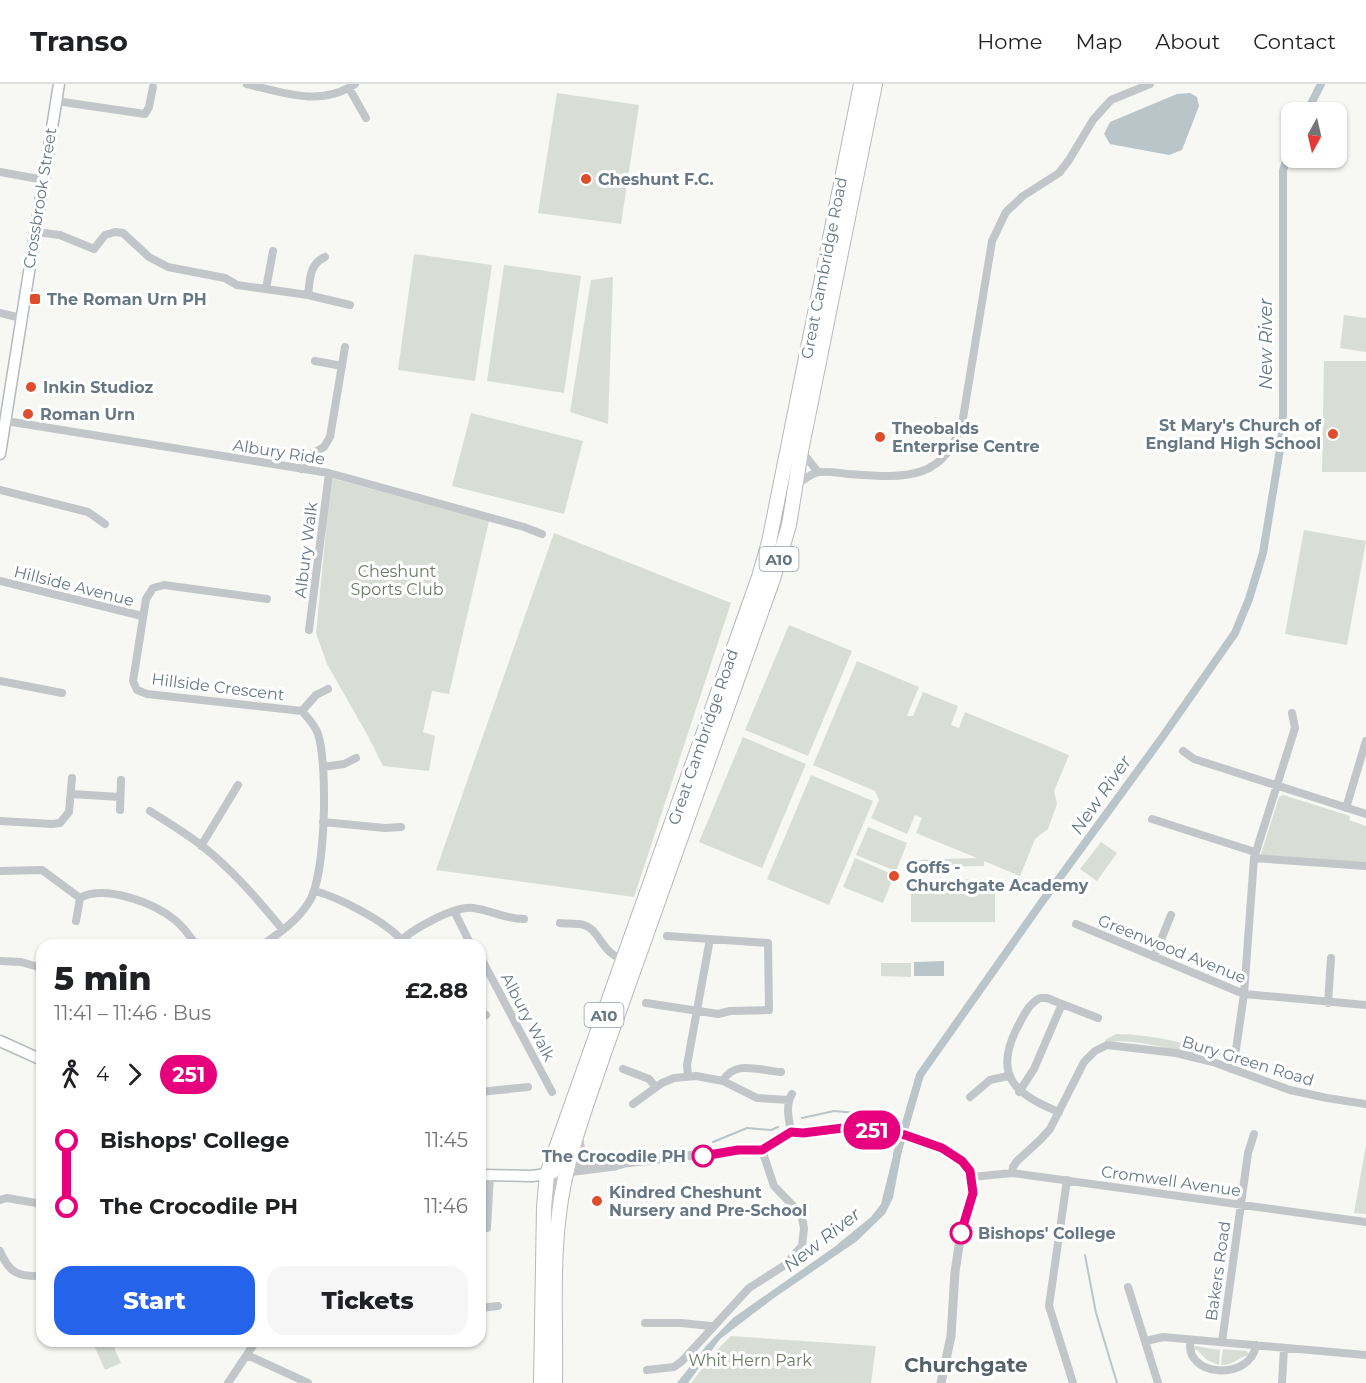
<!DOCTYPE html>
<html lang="en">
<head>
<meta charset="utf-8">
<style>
	:root { --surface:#fff; --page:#f6f6f6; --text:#202124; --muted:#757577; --line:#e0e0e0; --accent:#2563eb }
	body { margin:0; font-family:Montserrat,sans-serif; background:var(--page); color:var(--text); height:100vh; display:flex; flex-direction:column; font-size:22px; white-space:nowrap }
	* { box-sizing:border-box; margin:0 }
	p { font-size:20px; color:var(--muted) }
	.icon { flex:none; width:33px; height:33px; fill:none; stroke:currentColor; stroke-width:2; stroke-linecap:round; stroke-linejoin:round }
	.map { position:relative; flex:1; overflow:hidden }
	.panel { position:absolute; left:36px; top:855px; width:450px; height:408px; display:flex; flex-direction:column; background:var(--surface); border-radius:18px; box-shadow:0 2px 4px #0004 }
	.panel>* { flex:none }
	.badge { padding:0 12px; border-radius:20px; font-size:21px; line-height:39px }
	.needle { width:39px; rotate:188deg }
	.fabs { position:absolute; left:1281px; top:18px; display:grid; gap:12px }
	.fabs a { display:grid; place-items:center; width:66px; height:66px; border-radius:12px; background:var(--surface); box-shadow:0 2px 4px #0004; font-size:30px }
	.map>.badge { position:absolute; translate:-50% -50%; box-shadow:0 0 0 3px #fff }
	.legs { display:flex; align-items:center; gap:9px; height:66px; padding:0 18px; font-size:20px }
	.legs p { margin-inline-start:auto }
	.headline { display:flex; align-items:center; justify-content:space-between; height:102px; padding:0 18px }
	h1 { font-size:33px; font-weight:800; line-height:45px }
	.cta { display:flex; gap:12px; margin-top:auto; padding:12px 18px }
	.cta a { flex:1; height:69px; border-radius:18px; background:var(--accent); color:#fff; font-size:24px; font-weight:800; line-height:69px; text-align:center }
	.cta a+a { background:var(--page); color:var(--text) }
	ul { padding:0 18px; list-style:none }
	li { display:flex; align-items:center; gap:21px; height:66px; font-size:22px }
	li i { display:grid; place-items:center; width:9px; height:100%; margin:0 8px; background:currentColor }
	li i::after { content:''; width:15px; height:15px; margin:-8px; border:4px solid; border-radius:50%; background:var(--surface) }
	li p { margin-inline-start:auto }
	li:first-child i { background:linear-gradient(#0000 50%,currentColor 0) }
	li:last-child i { background:linear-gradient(currentColor 50%,#0000 0) }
	header { display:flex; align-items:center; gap:36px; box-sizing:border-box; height:84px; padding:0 30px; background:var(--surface); border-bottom:2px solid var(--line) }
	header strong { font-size:28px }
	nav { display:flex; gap:33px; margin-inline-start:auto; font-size:21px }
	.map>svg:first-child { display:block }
	.green { fill:#d8ded5 }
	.water { fill:#b9c5c8 }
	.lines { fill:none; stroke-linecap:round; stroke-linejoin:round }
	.stream { stroke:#b9c5c8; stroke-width:2 }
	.canal { stroke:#b9c5c8; stroke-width:8 }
	.secondary-casing { stroke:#b5babe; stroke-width:13 }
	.trunk-casing { stroke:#b5b9bb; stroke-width:16 }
	.minor { stroke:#c2c6c9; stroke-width:8 }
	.tertiary { stroke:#c2c6c9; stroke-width:9 }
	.secondary { stroke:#fff; stroke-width:10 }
	.trunk { stroke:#fff; stroke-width:14 }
	.line-1-casing { stroke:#fff; stroke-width:14 }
	.line-1 { stroke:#e6007e; stroke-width:9 }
	.poi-dot { fill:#de4e2c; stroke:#fff; stroke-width:2 }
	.stop-1-dot { fill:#fff; stroke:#e6007e; stroke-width:3 }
	.labels { text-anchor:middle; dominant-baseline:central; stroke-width:6; stroke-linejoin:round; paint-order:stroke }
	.shield { fill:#fff; stroke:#95a0a9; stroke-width:1.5 }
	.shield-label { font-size:15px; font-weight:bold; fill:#677884 }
	.poi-label { font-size:16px; font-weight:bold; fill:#677884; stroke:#fff; text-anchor:start }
	.street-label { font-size:16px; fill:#677884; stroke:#fff }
	.park-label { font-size:16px; fill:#6b7b65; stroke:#fff }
	.stop-label { font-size:16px; font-weight:bold; fill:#677884; stroke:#fff; text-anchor:end }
	.water-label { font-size:18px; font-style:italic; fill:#637980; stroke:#fff }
	.quarter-label { font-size:20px; font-weight:bold; fill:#546169; stroke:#fff }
</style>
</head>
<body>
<header>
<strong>Transo</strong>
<nav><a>Home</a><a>Map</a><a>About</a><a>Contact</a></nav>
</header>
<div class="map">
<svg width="1366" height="1299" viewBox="0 0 1366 1299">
	<rect width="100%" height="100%" fill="#f7f7f4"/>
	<!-- green -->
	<path class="green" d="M 557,9 L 639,21 L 621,140 L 538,129 Z
		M 414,170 L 492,181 L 475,297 L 398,286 Z
		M 504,181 L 581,192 L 564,309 L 487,297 Z
		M 613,193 L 608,340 L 570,328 L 591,196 Z
		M 1344,231 L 1366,234 L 1366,268 L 1340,264 Z
		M 1324,277 L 1366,277 L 1366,388 L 1322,388 Z
		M 471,329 L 583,357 L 564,430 L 452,402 Z
		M 331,394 L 489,437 L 449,610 L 432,607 L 423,648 L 435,652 L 429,687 L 383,682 L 368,652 L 327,580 L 316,549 Z
		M 1304,446 L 1366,457 L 1347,561 L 1285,550 Z
		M 554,449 L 731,519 L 634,813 L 436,786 Z
		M 789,541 L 852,567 L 808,672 L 745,646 Z
		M 857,577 L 919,603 L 907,632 L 913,632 L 923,608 L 958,622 L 951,641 L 959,644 L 965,628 L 1069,671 L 1054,707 L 1057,720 L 1048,745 L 1035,755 L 1020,792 L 984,777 L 984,782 L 916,783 L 916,776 L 977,774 L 916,749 L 922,734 L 915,731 L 907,750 L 871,734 L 879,716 L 875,707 L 813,681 Z
		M 743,653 L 806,680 L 762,784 L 699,758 Z
		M 811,691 L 873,717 L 829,821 L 767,795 Z
		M 1283,711 L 1350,732 L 1349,736 L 1366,742 L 1366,779 L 1260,773 L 1279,713 Z
		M 868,743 L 907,759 L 896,787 L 856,771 Z
		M 1101,758 L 1117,769 L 1097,797 L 1080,785 Z
		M 855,774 L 894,791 L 883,819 L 843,803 Z
		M 995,795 L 995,838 L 911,838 L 911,796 Z
		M 881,879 L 911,879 L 911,893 L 881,892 Z
		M 1116,950 C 1154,950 1192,961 1228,971 L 1227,979 L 1222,979 L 1224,972 L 1206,967 L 1204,973 C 1175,966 1135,954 1106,958 L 1105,956 Z
		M 1366,1061 L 1366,1130 L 1354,1129 Z
		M 731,1252 L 876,1262 L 871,1299 L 691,1299 L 717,1266 Z
		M 92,1257 L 111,1257 L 121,1279 L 105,1286 Z
		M 1195,1262 L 1220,1266 L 1219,1281 L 1207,1276 L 1197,1266 L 1192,1266 Z
		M 1223,1265 L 1246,1267 L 1250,1271 C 1239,1272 1233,1282 1221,1281 Z"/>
	<!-- water -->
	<path class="water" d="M 1190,9 L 1197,13 L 1199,22 L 1182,66 L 1169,71 L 1110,60 L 1104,50 L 1110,38 L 1177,10 Z
		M 944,877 L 944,892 L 914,892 L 914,878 Z
		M 896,1060 L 903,1061 L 893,1114 L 885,1130 L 857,1157 L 774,1214 L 720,1255 L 688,1299 L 677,1299 L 706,1262 L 733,1234 L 833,1164 L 871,1133 L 881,1120 Z"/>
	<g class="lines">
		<!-- stream -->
		<path class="stream" d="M 802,1034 L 834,1027 L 880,1031
			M 713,1058 L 747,1044 L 771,1046 L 778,1043
			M 1085,1171 L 1096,1229 L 1117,1299"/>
		<!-- canal -->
		<path class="canal" d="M 1307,28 L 1321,0
			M 897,1070 L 920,991 L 1039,822 L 1161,655 L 1235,549 L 1249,515 L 1263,469 L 1281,359 L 1283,330 L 1283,86 L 1292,61"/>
		<defs>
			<path id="secondary" d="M 0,370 L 59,0
				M 0,957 L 42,976
				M 547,1090 L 558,1083 L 580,1019
				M 480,1091 L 532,1092 L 554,1089"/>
			<path id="trunk" d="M 541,1299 L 544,1123 L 547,1090 L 759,493 L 769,458 L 861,0
				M 555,1299 C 556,1243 552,1186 559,1130 C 565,1076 586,1023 603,972 L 773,495 L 789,441 L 801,367 L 875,0"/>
		</defs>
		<!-- secondary casing -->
		<use href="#secondary" class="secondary-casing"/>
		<!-- trunk casing -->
		<use href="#trunk" class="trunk-casing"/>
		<!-- minor -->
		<path class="minor" d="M 247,0 C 284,9 321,23 355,0
			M 349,4 L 366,34
			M 56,17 L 145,30 L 149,23 L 153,3
			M 0,88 L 44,96
			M 36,148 L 60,151 L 94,165 L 105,151 L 115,148 L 123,149 L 149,173 L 168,183 L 225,194 L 237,201 L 308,211 L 350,221
			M 266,205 L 273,167
			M 308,211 C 310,196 309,180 325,173
			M 0,229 L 21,234
			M 315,277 L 342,282
			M 6,337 L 329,389 L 524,443 L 542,450
			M 802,368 L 818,388
			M 301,385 L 310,371 L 324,363 L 330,353 L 345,263
			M 796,401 C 802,397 808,392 815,389 C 824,386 838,389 848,390 C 902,394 947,399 963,334 L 992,157 L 1006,128 L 1023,112 L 1059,89 L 1069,76 L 1093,36 L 1111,16 L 1150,0
			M 0,406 L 88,428 L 105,440
			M 0,497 L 142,532
			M 267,515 L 164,501 L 153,504 L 146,515 L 133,597 L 137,606 L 147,610 L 302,627
			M 309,546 L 329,389
			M 0,597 L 62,609
			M 1183,667 L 1194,675 L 1366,730
			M 323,683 L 344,680 L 356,674
			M 71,710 L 120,713
			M 1346,724 L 1366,657
			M 120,726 L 121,696
			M 150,727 C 167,738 185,749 201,761 C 233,786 258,816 283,846
			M 1152,735 L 1255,768
			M 0,737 L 52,740 L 60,739 L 69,728 L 72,694
			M 323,738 L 385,744 L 401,743
			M 201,762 L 238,701
			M 1254,774 L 1366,782
			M 0,787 L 42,786 L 80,814 C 105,800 154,819 175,836 C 184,843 190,852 196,861
			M 315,807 C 338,813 387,838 401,856
			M 454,827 L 471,861
			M 76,837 L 80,814
			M 560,839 C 567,840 577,839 584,841 C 600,846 601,869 623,875
			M 1076,840 L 1244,910 L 1366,921
			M 262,861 C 280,849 298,836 309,818 C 326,792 328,680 318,650 C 315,641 308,634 302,627 L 316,611 L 328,605
			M 397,861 C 409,846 454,822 473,824 C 491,826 505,835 524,835
			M 480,872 L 552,1008
			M 1154,873 L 1171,831
			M 0,877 L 21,878 L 42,884
			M 646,919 L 718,930 L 730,927 L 769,926 L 768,859 L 667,852
			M 1328,919 L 1331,874
			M 1062,920 L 1098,934
			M 480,935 L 486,931
			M 623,985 L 649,995 L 655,1002
			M 1231,985 L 1235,972 L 1244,910 L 1254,774 L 1295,644 L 1292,629
			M 688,992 L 687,981 L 710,855
			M 723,997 C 734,975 762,987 781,988
			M 480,1008 L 528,1003
			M 1019,1008 L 1034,985 L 1062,920 L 1047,914 L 1040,914 C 1028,920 1023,933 1017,944 C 993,991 1015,1011 1059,1028
			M 970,1013 L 990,996 L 1008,992
			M 633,1020 L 662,999 L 674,994 L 696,992 L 723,997 L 757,1014 L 788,1016
			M 791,1048 C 789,1036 785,1021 792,1010
			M 1012,1089 L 1013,1083 L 1017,1077 L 1040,1056 L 1050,1045 L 1084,978 L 1095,967 L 1107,961 L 1176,969 L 1213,978 L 1290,1006 L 1327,1014 L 1366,1020
			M 972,1093 L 1012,1089 L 1366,1138
			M 1067,1096 L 1049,1222 L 1073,1299
			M 0,1116 L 7,1114 L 42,1120
			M 487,1144 L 490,1091
			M 0,1167 C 9,1189 18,1193 42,1192
			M 1128,1203 L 1158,1299
			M 480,1224 L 498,1222
			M 645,1239 L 681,1239 L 711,1242
			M 1191,1256 C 1182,1292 1250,1299 1256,1261
			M 1146,1257 L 1163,1253 L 1366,1271
			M 1222,1258 L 1248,1069 L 1254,1050
			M 247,1271 L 308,1299
			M 647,1286 L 674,1283 L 682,1277 L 749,1204 L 785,1181 L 802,1162 L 804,1144 L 801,1130 L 774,1102 L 762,1066
			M 228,1299 L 256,1257
			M 1282,1299 L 1284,1264"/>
		<!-- tertiary -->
		<path class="tertiary" d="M 579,1053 C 579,1065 583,1073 594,1077
			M 567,1088 L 615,1082 L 625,1079 L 738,1066 L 762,1066 L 791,1048 L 803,1049 L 843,1044 L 905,1051 L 941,1064 L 962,1077 L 970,1087 L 973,1109 L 960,1155 L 955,1188 L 951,1252 L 941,1299
			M 550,1147 L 557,1089 C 565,1076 610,1074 624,1079"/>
		<!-- secondary -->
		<use href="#secondary" class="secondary"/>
		<!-- trunk -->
		<use href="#trunk" class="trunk"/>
	</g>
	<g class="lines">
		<defs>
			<path id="line-1" d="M 703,1072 L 738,1066 L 762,1066 L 791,1048 L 803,1049 L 843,1044 L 885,1047 L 905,1051 L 942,1064 L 962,1077 L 970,1087 L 973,1109 L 961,1149"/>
		</defs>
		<!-- line-1 casing -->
		<use href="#line-1" class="line-1-casing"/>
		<!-- line-1 -->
		<use href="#line-1" class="line-1"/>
	</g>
	<!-- markers -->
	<g class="poi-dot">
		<circle cx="586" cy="95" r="6"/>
		<rect x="29" y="209" width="12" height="12" rx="3"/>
		<circle cx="31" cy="303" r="6"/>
		<circle cx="28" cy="330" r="6"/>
		<circle cx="1333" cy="350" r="6"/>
		<circle cx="880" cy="353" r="6"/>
		<circle cx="894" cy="792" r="6"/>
		<circle cx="597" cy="1117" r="6"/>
	</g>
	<g class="stop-1-dot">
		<circle cx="703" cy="1072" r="10"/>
		<circle cx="961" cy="1149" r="10"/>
	</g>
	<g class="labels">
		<!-- shield labels -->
		<g class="shield">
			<rect x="759.5" y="463" width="39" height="24" rx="4.5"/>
			<rect x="584.5" y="919" width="39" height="24" rx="4.5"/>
		</g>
		<g class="shield-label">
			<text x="779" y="475">A10</text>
			<text x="604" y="931">A10</text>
		</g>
		<!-- poi labels -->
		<g class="poi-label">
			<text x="598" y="95">Cheshunt F.C.</text>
			<text x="47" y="215">The Roman Urn PH</text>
			<text x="43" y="303">Inkin Studioz</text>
			<text x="40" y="330">Roman Urn</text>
			<text x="1321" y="341" text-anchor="end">St Mary's Church of<tspan x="1321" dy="18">England High School</tspan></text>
			<text x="892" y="344">Theobalds<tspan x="892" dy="18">Enterprise Centre</tspan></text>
			<text x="906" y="783">Goffs -<tspan x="906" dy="18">Churchgate Academy</tspan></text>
			<text x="609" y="1108">Kindred Cheshunt<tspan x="609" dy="18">Nursery and Pre-School</tspan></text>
		</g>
		<!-- street labels -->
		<g class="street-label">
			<text transform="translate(40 114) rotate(-81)">Crossbrook Street</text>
			<text transform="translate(824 184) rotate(-79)">Great Cambridge Road</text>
			<text transform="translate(279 368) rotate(9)">Albury Ride</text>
			<text transform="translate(306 466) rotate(-83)">Albury Walk</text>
			<text transform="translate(74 502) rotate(14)">Hillside Avenue</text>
			<text transform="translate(218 603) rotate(7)">Hillside Crescent</text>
			<text transform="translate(703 653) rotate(-71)">Great Cambridge Road</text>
			<text transform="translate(1172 865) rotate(22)">Greenwood Avenue</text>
			<text transform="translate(528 933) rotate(62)">Albury Walk</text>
			<text transform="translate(1248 977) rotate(17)">Bury Green Road</text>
			<text transform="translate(1171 1097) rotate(8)">Cromwell Avenue</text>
			<text transform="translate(1218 1187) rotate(-82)">Bakers Road</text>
		</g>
		<!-- park labels -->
		<g class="park-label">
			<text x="397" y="487">Cheshunt<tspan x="397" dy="18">Sports Club</tspan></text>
			<text x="750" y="1276">Whit Hern Park</text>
		</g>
		<!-- stop labels -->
		<g class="stop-label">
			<text x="686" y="1072">The Crocodile PH</text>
			<text x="978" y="1149" text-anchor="start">Bishops' College</text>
		</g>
		<!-- water labels -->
		<g class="water-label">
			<text transform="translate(1266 260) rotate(-90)">New River</text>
			<text transform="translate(1101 711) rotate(-55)">New River</text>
			<text transform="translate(822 1156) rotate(-38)">New River</text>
		</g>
		<!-- quarter labels -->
		<g class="quarter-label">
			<text x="966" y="1281">Churchgate</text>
		</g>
	</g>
</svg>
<div class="fabs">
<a><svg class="needle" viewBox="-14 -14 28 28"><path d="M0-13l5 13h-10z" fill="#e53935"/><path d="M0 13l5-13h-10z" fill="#757577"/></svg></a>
</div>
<b class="badge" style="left:872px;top:1046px;background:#e6007e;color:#fff">251</b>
<section class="panel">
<div class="headline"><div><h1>5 min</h1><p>11:41 – 11:46 · Bus</p></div><b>£2.88</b></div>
<div class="legs"><svg class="icon" aria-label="walk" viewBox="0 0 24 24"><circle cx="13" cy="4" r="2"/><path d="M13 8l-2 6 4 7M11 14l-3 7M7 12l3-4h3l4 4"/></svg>4<svg class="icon" aria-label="forward" viewBox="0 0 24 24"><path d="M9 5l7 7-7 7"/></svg><b class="badge" style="background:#e6007e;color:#fff">251</b></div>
<ul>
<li><i style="color:#e6007e"></i><b>Bishops' College</b><p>11:45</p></li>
<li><i style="color:#e6007e"></i><b>The Crocodile PH</b><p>11:46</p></li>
</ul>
<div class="cta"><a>Start</a><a>Tickets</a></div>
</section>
</div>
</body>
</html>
